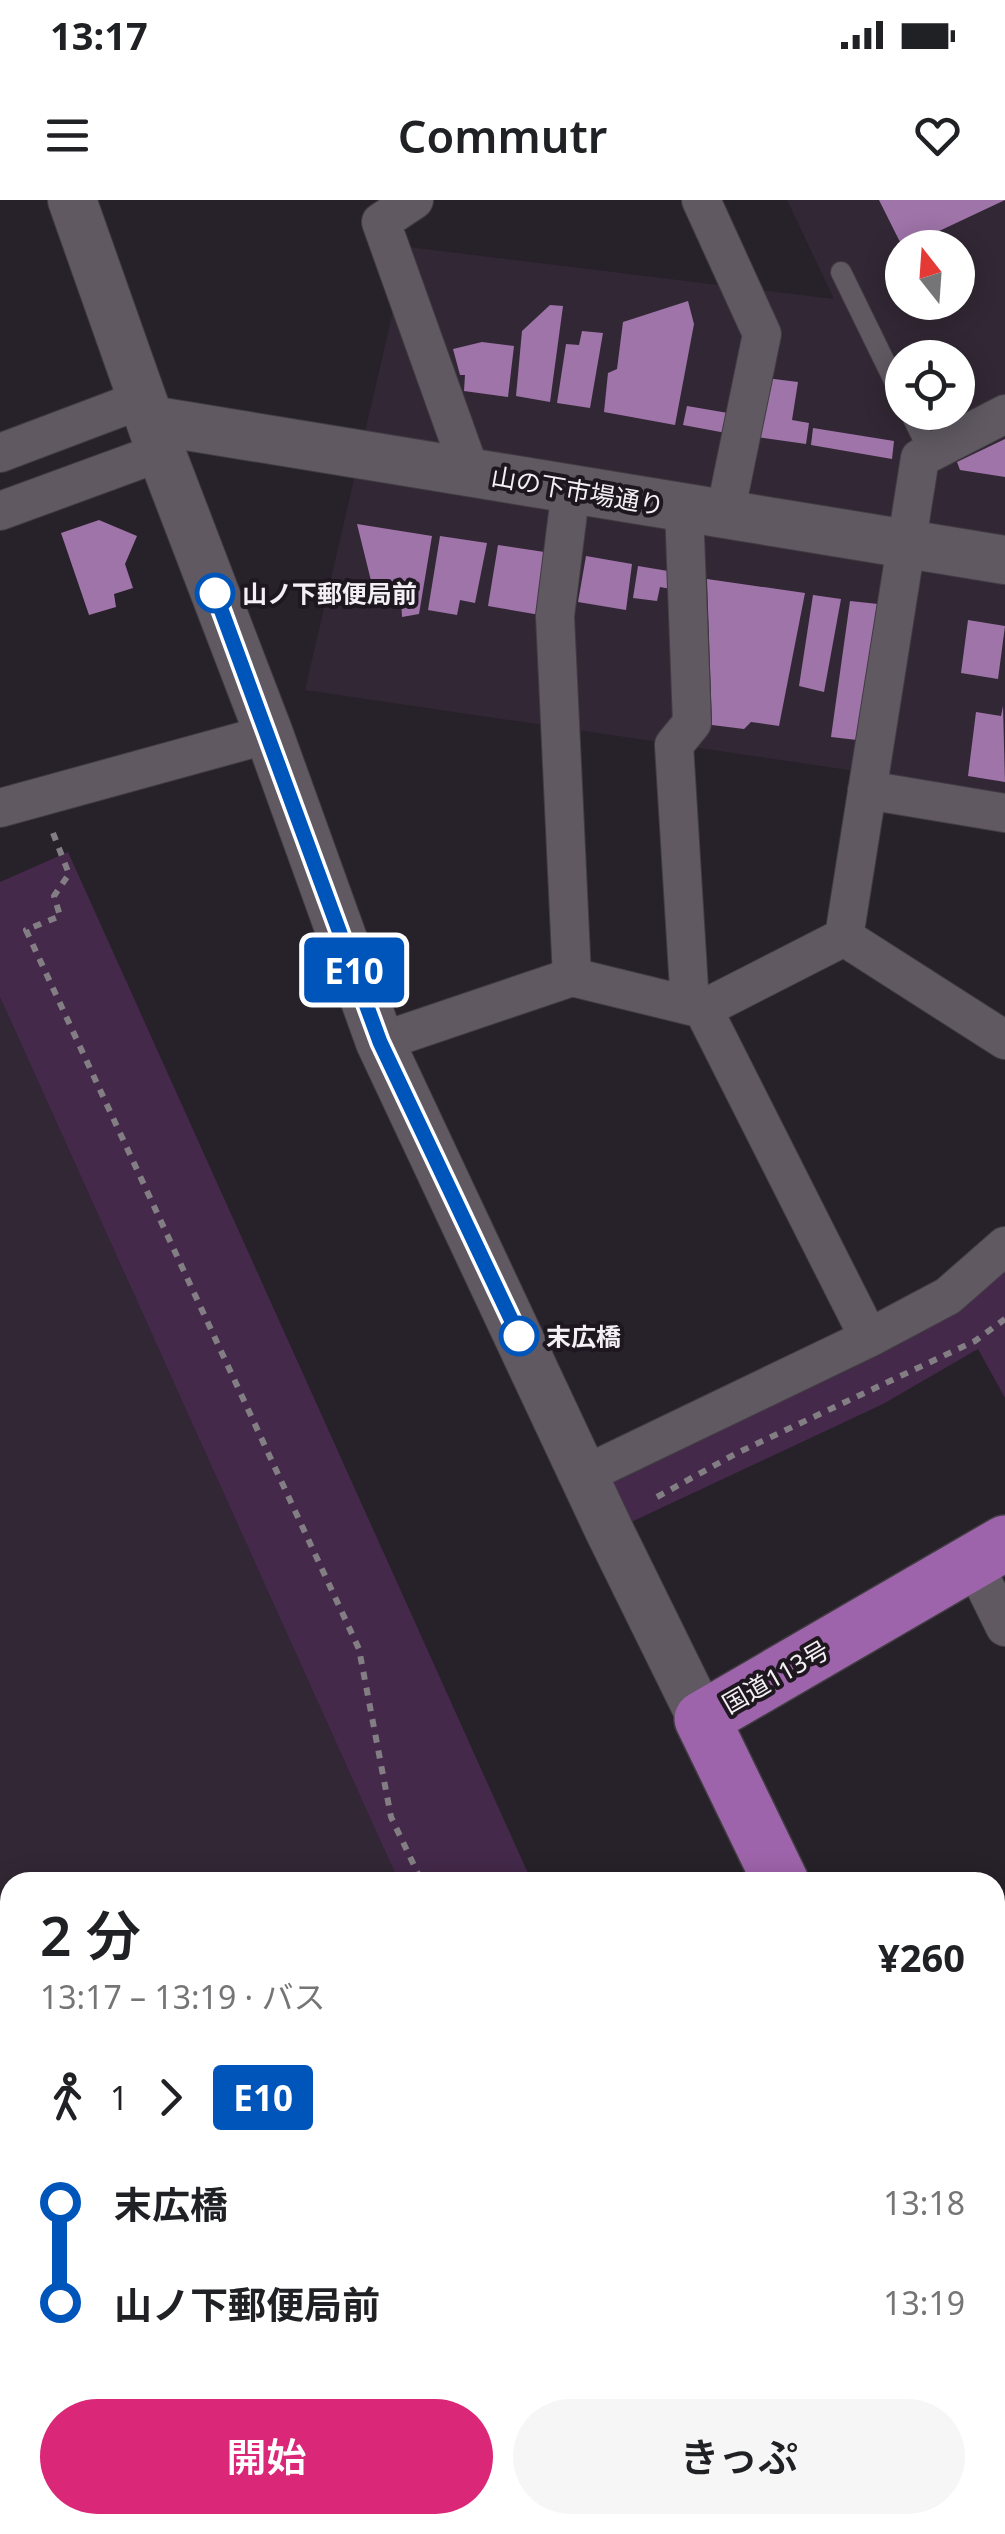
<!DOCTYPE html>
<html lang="ja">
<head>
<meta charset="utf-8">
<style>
	:root { --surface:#fff; --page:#f6f6f6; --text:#202124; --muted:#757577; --accent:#db2777 }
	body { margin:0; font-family:"Noto Sans","Noto Sans JP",sans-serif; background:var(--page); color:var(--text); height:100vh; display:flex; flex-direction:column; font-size:38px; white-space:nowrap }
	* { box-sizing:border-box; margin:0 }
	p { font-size:32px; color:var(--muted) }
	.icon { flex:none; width:55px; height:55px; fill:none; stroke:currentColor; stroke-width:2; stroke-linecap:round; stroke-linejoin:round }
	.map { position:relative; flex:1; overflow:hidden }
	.panel { position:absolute; left:0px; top:1672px; width:1005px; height:662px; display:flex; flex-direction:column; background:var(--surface); border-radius:30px 30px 0 0; box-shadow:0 5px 25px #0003 }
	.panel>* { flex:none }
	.badge { padding:0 20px; border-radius:8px; font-size:35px; line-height:65px }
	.needle { width:65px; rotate:343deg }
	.controls { position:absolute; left:885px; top:30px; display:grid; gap:20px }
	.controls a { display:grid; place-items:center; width:90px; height:90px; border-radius:50%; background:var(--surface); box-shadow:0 5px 25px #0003; font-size:50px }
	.map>.badge { position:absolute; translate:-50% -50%; box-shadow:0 0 0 5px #fff }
	.legs { display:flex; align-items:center; gap:15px; height:110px; padding:0 40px; font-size:32px }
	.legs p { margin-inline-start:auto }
	.overview { display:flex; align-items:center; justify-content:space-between; height:170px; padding:0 40px }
	h1 { font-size:55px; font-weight:600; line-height:75px }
	.action { display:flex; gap:20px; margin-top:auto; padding:20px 40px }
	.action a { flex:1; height:115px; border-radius:60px; background:var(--accent); color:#fff; font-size:40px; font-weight:600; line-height:115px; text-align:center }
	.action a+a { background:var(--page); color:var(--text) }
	ul { padding:0 40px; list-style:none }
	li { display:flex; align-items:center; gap:35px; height:100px; font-size:38px }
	li i { display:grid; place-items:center; width:15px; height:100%; margin:0 12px; background:currentColor }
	li i::after { content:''; width:25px; height:25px; margin:-12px; border:8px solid; border-radius:50%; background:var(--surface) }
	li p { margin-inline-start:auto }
	li:first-child i { background:linear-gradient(#0000 50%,currentColor 0) }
	li:last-child i { background:linear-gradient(currentColor 50%,#0000 0) }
	.status { display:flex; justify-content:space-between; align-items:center; height:70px; padding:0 50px; background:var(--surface); direction:ltr }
	.status svg { height:28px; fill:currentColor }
	header { display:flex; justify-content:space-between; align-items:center; height:130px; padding:0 40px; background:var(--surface); font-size:45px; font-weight:600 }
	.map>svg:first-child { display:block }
	.built { fill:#322835; fill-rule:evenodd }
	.green { fill:#44294a }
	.building { fill:#9f74a9 }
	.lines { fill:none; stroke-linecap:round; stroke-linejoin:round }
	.service-casing { stroke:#423c43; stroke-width:22 }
	.minor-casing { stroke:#423c43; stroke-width:40 }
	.tertiary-casing { stroke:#423c43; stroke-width:50 }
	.trunk-casing { stroke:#423c43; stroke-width:58 }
	.path { stroke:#837e84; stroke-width:6; stroke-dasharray:8 8; stroke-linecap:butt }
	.service { stroke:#605962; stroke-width:20 }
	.minor { stroke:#605962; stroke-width:38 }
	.tertiary { stroke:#605962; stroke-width:48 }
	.trunk { stroke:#9e64ab; stroke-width:55 }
	.line-1-casing { stroke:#fff; stroke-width:22 }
	.line-1 { stroke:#05b; stroke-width:15 }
	.stop-1-dot { fill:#fff; stroke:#05b; stroke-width:5 }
	.labels { text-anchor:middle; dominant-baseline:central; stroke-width:8; stroke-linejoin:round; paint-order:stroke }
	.street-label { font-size:25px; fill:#f3eff4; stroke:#1e171f }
	.stop-label { font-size:25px; font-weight:bold; fill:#f3eff4; stroke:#1e171f; text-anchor:start }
</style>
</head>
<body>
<div class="status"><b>13:17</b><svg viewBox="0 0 49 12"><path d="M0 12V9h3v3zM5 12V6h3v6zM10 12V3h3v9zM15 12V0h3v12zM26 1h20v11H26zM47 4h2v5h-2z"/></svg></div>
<header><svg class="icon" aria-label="menu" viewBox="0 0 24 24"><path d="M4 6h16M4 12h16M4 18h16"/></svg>Commutr<svg class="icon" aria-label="heart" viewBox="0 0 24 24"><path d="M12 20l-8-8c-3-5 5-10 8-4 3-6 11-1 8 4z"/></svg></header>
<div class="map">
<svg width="1005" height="2334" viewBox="0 0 1005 2334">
	<rect width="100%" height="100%" fill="#272129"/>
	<!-- built -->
	<path class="built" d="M 787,0 L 1005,0 L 1005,593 L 305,490 L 408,47 L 834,99 ZM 902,48 L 958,48 L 958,102 L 902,102 ZM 902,158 L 958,158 L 958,212 L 902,212 Z
		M 0,797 L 399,1682 L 10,1682 L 10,2325 L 698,2325 L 703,2334 L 0,2334 Z"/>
	<!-- green -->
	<path class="green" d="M 68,652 L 532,1682 L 399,1682 L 0,797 L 0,682 Z
		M 1005,1046 L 1005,1198 L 978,1149 L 883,1204 L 610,1332 L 584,1275 Z
		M 698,2325 L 760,2325 L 765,2334 L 703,2334 Z"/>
	<!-- building -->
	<path class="building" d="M 879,0 L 1005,0 L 903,48 Z
		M 688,101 L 694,124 L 675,225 L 604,212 L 608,173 L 617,169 L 623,122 Z
		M 550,105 L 563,106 L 550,202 L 516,196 L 522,131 Z
		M 582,131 L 603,133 L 590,208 L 557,203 L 566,144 L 579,145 Z
		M 482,142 L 514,146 L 508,197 L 464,191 L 465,175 L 460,175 L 453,149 Z
		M 766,178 L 798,182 L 792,220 L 809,223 L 806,244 L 756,237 Z
		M 687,206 L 728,213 L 726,233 L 683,225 Z
		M 813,228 L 894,241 L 892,259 L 811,245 Z
		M 1005,239 L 1005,277 L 960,270 L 957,262 Z
		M 99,320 L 137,336 L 125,364 L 133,388 L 114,394 L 116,407 L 89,415 L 61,333 Z
		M 357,324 L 432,336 L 419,414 L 402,417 L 401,399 L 377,405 Z
		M 440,336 L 487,343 L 475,403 L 460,400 L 457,415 L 428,410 Z
		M 498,345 L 551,353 L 540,415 L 488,406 Z
		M 586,356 L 632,364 L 626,410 L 578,402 Z
		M 638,366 L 674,372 L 671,389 L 660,387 L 657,401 L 633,398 Z
		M 707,379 L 805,393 L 779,526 L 751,522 L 744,529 L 712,525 Z
		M 813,395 L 841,399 L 824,492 L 799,486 Z
		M 850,401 L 878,404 L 857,540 L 831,537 Z
		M 968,420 L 1005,426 L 998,479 L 961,473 Z
		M 1003,506 L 1005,582 L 968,576 L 976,512 L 1001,516 Z"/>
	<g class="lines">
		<defs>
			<path id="service" d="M 841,72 L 902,197
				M 910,212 L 930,253"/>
			<path id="minor" d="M 414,0 L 381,22 L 470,271
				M 701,0 L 762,134 L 725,314
				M 0,253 L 143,199
				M 571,289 L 555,416 L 572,777
				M 684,308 L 692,523 L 674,545 L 690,805
				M 0,311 L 161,252
				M 867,590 L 1005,613
				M 0,608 L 269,534
				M 844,737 L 1005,840
				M 703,809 L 869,1138
				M 380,842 L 572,777 L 703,809 L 844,737 L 920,258 L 1005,214
				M 584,1275 L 869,1138 L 948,1096 L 1005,1046
				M 973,1362 L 1005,1427
				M 995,1724 L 1005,1719
				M 769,2325 L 774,2334"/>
			<path id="tertiary" d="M 72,0 L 161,252 L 269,534 L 380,842 L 610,1332 L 702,1519
				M 150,220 L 1005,360
				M 0,2161 L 10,2186
				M 65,2325 L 68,2334"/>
			<path id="trunk" d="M 781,1682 L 702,1519 L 1005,1343
				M 995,2124 L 1005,2145"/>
		</defs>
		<!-- service casing -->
		<use href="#service" class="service-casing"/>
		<!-- minor casing -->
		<use href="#minor" class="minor-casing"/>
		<!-- tertiary casing -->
		<use href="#tertiary" class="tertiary-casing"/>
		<!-- trunk casing -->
		<use href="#trunk" class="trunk-casing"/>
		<!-- path -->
		<path class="path" d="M 53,633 L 69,674 L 54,696 L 60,716 L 26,730 L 359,1449 L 391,1617 L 422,1682
			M 657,1297 L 737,1253 L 975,1141 L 1005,1119"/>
		<!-- service -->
		<use href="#service" class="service"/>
		<!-- minor -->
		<use href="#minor" class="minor"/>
		<!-- tertiary -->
		<use href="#tertiary" class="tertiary"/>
		<!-- trunk -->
		<use href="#trunk" class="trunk"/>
	</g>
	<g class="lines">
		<defs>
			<path id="line-1" d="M 215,393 L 380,842 L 519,1136"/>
		</defs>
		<!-- line-1 casing -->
		<use href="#line-1" class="line-1-casing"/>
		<!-- line-1 -->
		<use href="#line-1" class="line-1"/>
	</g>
	<!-- markers -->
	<g class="stop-1-dot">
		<circle cx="215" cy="393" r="18"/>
		<circle cx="519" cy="1136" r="18"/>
	</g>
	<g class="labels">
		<!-- street labels -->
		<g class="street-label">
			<text transform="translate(578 290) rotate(10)">山の下市場通り</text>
			<text transform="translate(775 1476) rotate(-30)">国道113号</text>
		</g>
		<!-- stop labels -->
		<g class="stop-label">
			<text x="242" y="393">山ノ下郵便局前</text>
			<text x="546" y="1136">末広橋</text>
		</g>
	</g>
</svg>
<div class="controls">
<a><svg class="needle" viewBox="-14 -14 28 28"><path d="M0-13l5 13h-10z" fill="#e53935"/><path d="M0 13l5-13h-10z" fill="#757577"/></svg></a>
<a><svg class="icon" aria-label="locate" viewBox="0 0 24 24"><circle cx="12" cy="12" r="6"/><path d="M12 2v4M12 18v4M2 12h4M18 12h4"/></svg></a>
</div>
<b class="badge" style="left:354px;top:770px;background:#05b;color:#fff">E10</b>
<section class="panel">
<div class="overview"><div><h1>2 分</h1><p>13:17 – 13:19 · バス</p></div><b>¥260</b></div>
<div class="legs"><svg class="icon" aria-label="walk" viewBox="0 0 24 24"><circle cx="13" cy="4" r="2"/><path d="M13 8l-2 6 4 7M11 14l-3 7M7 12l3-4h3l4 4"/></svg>1<svg class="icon" aria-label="forward" viewBox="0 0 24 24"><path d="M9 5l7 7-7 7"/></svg><b class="badge" style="background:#05b;color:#fff">E10</b></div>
<ul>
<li><i style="color:#05b"></i><b>末広橋</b><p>13:18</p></li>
<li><i style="color:#05b"></i><b>山ノ下郵便局前</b><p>13:19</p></li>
</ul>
<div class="action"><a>開始</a><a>きっぷ</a></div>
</section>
</div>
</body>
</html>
